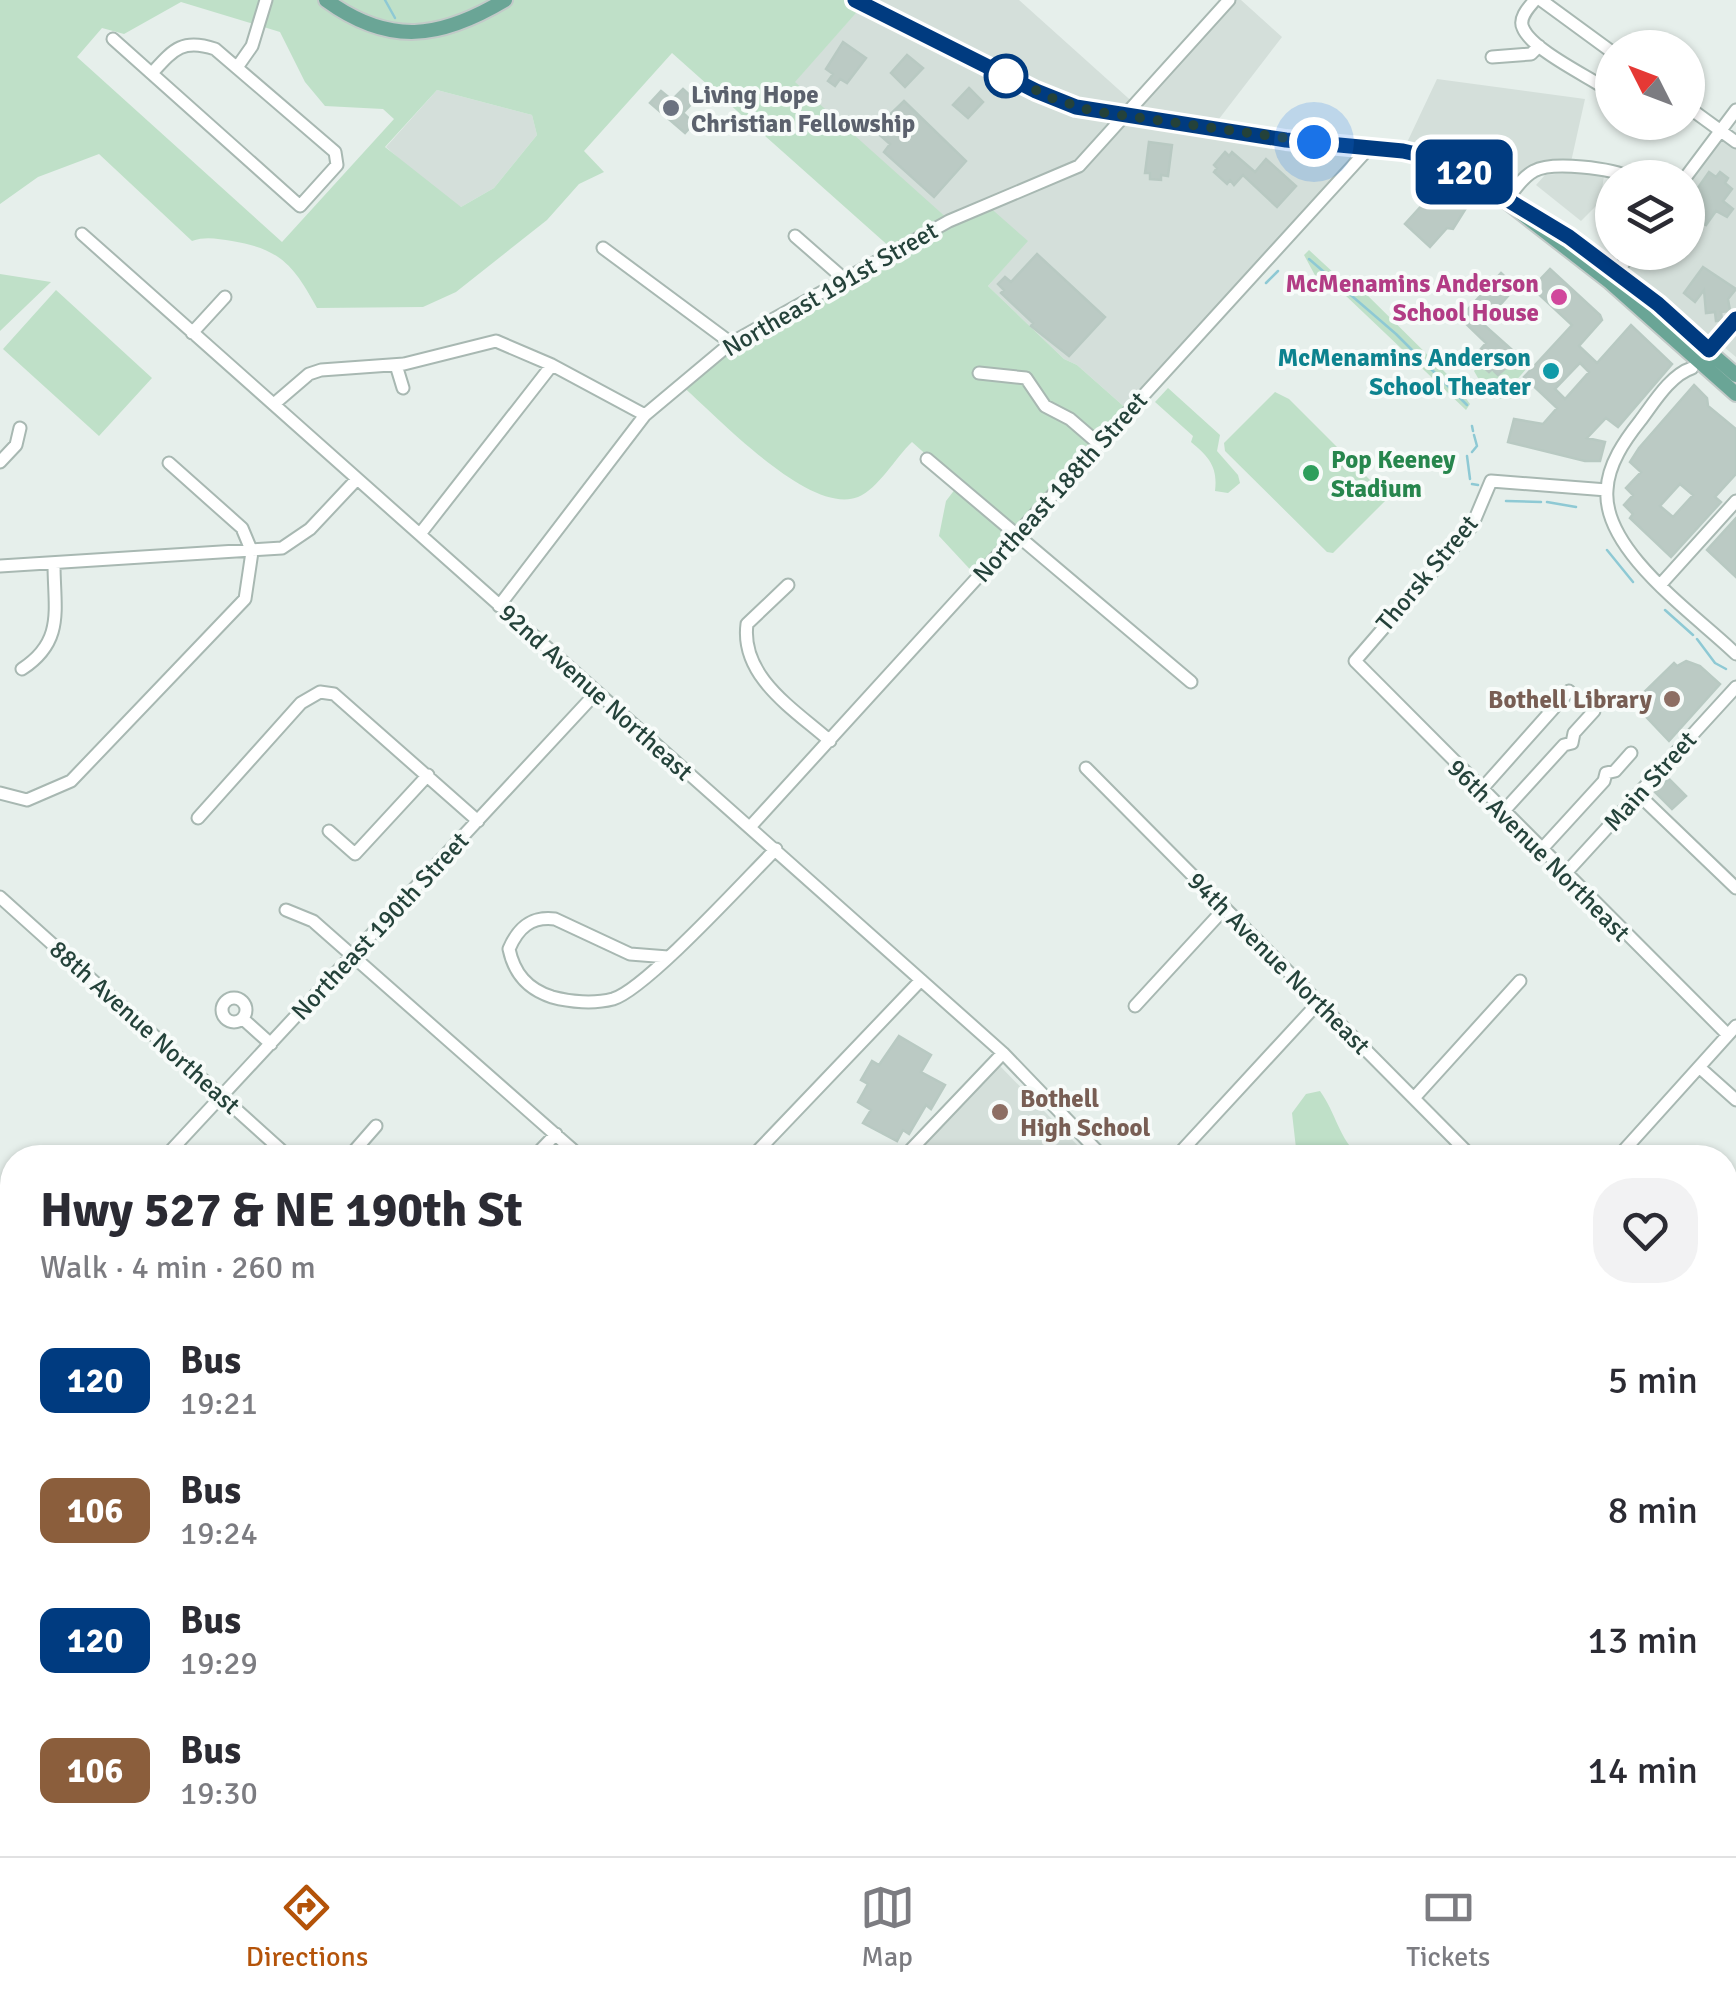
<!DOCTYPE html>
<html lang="en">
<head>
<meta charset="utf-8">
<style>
	:root { --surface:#fff; --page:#f2f2f3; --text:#2b2b33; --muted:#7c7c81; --line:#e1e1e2; --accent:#b45309 }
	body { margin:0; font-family:Signika,sans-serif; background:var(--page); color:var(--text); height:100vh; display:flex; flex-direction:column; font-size:38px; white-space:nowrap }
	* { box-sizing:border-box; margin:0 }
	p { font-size:32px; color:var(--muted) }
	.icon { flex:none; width:55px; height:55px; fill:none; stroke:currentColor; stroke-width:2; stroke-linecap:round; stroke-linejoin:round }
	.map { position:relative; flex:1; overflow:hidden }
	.sheet { position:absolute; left:0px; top:1145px; width:1738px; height:712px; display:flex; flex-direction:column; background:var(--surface); border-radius:40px 40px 0 0; box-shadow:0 2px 8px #0004 }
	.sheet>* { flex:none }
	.badge { padding:0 20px; border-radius:15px; font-size:35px; line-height:65px }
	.needle { width:65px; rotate:312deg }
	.fabs { position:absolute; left:1595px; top:30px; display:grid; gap:20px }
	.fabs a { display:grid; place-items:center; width:110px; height:110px; border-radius:50%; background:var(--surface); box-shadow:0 2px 8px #0004; font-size:50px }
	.you { position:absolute; width:50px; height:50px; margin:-25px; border:8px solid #fff; border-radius:50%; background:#1a73e8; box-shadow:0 0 0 15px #1a73e833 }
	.map>.badge { position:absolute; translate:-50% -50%; box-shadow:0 0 0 5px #fff }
	.round { display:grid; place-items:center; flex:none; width:105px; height:105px; border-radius:40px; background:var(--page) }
	.headline { display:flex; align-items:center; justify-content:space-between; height:170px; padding:0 40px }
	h1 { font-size:48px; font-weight:700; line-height:75px }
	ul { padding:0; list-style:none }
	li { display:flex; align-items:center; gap:30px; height:130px; padding:0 40px }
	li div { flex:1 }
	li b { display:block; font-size:38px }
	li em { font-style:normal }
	li .badge { min-width:110px; font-weight:700; text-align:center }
	.tabs { display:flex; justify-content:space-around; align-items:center; height:140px; border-top:2px solid var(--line); background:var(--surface); font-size:28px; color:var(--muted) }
	.tabs a { display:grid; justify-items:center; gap:5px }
	.tabs .selected { color:var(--accent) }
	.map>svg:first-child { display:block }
	.built { fill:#d4dfda }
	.green { fill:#bfe0c8; fill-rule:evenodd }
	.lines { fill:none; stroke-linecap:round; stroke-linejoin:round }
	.stream { stroke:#8ec9d4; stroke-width:2.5 }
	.building { fill:#bbcac4; stroke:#b8c9c2; stroke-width:2.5; fill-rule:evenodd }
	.minor-casing { stroke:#a8b8b2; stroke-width:15 }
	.major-casing { stroke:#c2cac8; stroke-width:18 }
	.minor { stroke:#fff; stroke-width:11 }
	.major { stroke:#6aa596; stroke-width:14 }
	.line-casing { stroke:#fff; stroke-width:22 }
	.line { stroke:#003b80; stroke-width:15 }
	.walk { stroke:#24423a; stroke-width:10; stroke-dasharray:0 18 }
	.stop-dot { fill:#fff; stroke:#003b80; stroke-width:5 }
	.worship-dot { fill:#6b7280; stroke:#f7fbf9; stroke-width:4 }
	.hotel-dot { fill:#d1479c; stroke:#f7fbf9; stroke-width:4 }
	.culture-dot { fill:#0f9aa8; stroke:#f7fbf9; stroke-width:4 }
	.leisure-dot { fill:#2e9e5b; stroke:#f7fbf9; stroke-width:4 }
	.education-dot { fill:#8d6e63; stroke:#f7fbf9; stroke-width:4 }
	.labels { text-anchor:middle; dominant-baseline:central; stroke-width:8; stroke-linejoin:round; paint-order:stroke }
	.worship-label { font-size:25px; font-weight:bold; fill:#5b616d; stroke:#f7fbf9; text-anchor:start }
	.hotel-label { font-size:25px; font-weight:bold; fill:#b23c85; stroke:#f7fbf9; text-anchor:end }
	.street-label { font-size:25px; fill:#24423a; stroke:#f7fbf9 }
	.culture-label { font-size:25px; font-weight:bold; fill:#0d838f; stroke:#f7fbf9; text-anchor:end }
	.leisure-label { font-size:25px; font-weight:bold; fill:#27864d; stroke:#f7fbf9; text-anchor:start }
	.education-label { font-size:25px; font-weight:bold; fill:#785e54; stroke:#f7fbf9; text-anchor:end }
</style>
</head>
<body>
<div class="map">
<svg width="1736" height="1856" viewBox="0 0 1736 1856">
	<rect width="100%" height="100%" fill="#e6efeb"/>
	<!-- built -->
	<path class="built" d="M 857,0 L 1019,0 L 1137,106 L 1230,0 L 1241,0 L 1282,37 L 1212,128 L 1369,148 L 1129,411 L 1077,365 L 1064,359 L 988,286 L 1027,241 L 949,221 L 794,82 L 863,5 Z
		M 1437,79 L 1585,99 L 1571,162 L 1528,166 L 1511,183 L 1503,183 L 1463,159 L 1456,167 L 1403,151 Z
		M 437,90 L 532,115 L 537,135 L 494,188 L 461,207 L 450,205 L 386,147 Z
		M 1720,130 L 1736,142 L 1736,357 L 1718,342 L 1711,346 L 1624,265 L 1632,253 L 1688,252 L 1688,178 Z
		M 1577,172 L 1604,176 L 1600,202 L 1581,221 L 1536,185 L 1545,175 Z
		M 1000,1066 L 1089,1157 L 910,1158 Z"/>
	<!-- green -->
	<path class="green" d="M 0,0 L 855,0 L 864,4 L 795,82 L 949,220 L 986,204 L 1028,241 L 988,286 L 1064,359 L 1077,365 L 1129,411 L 978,578 L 939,536 L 946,501 L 959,484 L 912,442 C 896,457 878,489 858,497 C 809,516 717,416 681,385 L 731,343 L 892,249 L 672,53 L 584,151 L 604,172 L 579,184 L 547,220 L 456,292 L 423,307 L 317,308 C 294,266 281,249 232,241 C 218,239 206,236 192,241 L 99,154 L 38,177 L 0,204 ZM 181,2 L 280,32 L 305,82 L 325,106 L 383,109 L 394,119 L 282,242 L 77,57 L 102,28 L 124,34 ZM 437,90 L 532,115 L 537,135 L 494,188 L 461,207 L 385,147 Z
		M 1309,250 L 1336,275 L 1359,287 L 1452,379 L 1470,404 L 1466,410 L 1345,295 L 1317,279 L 1304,255 Z
		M 0,274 L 51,282 L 0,331 Z
		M 56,290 L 152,378 L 99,436 L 3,349 Z
		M 1517,359 L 1528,367 L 1514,383 L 1527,394 L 1523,398 L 1490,399 L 1474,371 L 1480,364 L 1499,375 Z
		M 1168,388 L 1220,435 L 1217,451 L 1238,475 L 1240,483 L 1228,493 L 1215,491 C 1218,467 1209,457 1191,442 L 1193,436 L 1155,402 Z
		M 1275,392 L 1289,399 L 1388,498 L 1333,553 L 1327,552 L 1225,451 L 1224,443 Z
		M 1320,1091 C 1336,1113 1339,1139 1360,1157 L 1297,1157 L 1292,1113 L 1306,1094 Z
		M 1725,1198 L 1736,1208 L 1736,1502 L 1725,1514 Z"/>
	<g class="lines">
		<!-- stream -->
		<path class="stream" d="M 385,0 L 395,18
			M 1309,259 L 1396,334 L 1467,405
			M 1266,283 L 1278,271
			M 1472,426 L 1473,431
			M 1472,452 L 1477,446 L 1474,435
			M 1467,456 L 1470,479
			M 1472,484 L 1478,485
			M 1506,501 L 1541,502
			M 1547,502 L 1576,507
			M 1607,550 L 1633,582
			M 1665,610 L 1693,635
			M 1697,639 L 1715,663 L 1726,669"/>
	</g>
	<!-- building -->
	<path class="building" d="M 843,42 L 866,58 L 847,83 L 840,79 L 835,86 L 828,81 L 833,74 L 826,69 Z
		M 907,55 L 923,68 L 905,87 L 891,73 Z
		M 969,88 L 983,102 L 968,118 L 953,105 Z
		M 683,89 L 695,100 L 683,113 L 694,123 L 685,133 L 650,103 L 661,91 L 672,100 Z
		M 904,101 L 966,161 L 934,197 L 884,152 L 890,144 L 874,130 Z
		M 1149,142 L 1172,145 L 1168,176 L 1161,175 L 1161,180 L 1150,179 L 1150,173 L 1145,173 Z
		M 1225,152 L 1229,156 L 1232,152 L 1255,172 L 1266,159 L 1296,186 L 1277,207 L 1243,175 L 1234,185 L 1230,180 L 1227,184 L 1214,172 L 1217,168 L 1214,165 Z
		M 1709,172 L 1716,177 L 1720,172 L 1728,178 L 1725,183 L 1732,189 L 1723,201 L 1733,209 L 1727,217 L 1716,211 L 1706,225 L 1689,215 L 1688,202 Z
		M 1443,182 L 1468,205 L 1453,229 L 1447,228 L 1430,247 L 1405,224 Z
		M 1037,254 L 1105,317 L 1069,356 L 1031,326 L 1033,323 L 1001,293 L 1004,290 L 998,284 L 1005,277 L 1011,282 Z
		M 1703,267 L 1736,289 L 1728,299 L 1730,311 L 1721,312 L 1722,320 L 1716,321 L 1715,312 L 1706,313 L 1704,290 L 1695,302 L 1684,293 Z
		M 1550,269 L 1600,315 L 1602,320 L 1579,346 L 1597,363 L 1631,325 L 1672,364 L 1618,427 L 1606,418 L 1587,438 L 1605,442 L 1600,461 L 1585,461 L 1508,442 L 1514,419 L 1543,424 L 1557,408 L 1524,377 L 1572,325 L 1532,288 ZM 1580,363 L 1589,372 L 1565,399 L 1555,389 Z
		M 1501,273 L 1516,287 L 1483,324 L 1519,356 L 1498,375 L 1492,369 L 1489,372 L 1473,358 L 1486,343 L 1460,318 Z
		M 1694,385 L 1707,398 L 1708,406 L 1736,429 L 1736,474 L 1715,497 L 1721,502 L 1671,557 L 1630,518 L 1633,514 L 1624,505 L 1633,495 L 1626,488 L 1641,472 L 1630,462 L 1639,448 ZM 1680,484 L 1693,495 L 1673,517 L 1660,506 Z
		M 1736,518 L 1736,577 L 1707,550 Z
		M 1686,661 L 1700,666 L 1720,684 L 1669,741 L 1633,703 L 1674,663 L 1677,666 Z
		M 1669,779 L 1686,796 L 1672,809 L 1655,792 Z
		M 899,1036 L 931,1055 L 921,1072 L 945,1085 L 931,1109 L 926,1105 L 909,1134 L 903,1130 L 897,1141 L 863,1123 L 871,1110 L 858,1102 L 868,1084 L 861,1080 L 872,1061 L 879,1065 Z"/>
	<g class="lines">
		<defs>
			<path id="minor" d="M 1535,0 C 1529,7 1518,18 1523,28 C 1531,48 1581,73 1600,85
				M 1541,0 L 1612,52
				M 113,39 L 300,206 L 337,165 L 335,152 L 215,49 C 182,38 173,50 152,73
				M 1492,57 L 1531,54 L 1539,46
				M 238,66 L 252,46 L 266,0
				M 1688,107 L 1736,142
				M 1685,178 L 1736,110
				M 1506,201 C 1514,191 1522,177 1534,171 C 1552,161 1612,168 1631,178
				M 82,234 L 1003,1053 L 1104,1158
				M 795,236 L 843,278
				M 603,248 L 731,343
				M 1617,272 L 1632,252
				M 192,333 L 225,297
				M 1705,354 L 1736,319
				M 396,365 L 403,388
				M 1692,368 C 1670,375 1653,404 1640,421 C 1625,440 1608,464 1607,490 C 1602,551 1696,615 1736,654
				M 979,373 L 1026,378 L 1045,406 L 1070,419 L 1099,444
				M 274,404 L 309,374 L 321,370 L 404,364 L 496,341 L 552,365 L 645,415
				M 927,459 L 1191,682
				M 0,462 L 16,445 L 20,428
				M 1607,490 L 1491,481 L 1472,526 L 1355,661 L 1728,1035
				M 420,534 L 552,365
				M 0,566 L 282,548 L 310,529 L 357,479
				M 1661,584 L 1736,501
				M 788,585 L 747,624 C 740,677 795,710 830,741
				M 499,606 L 645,415 L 731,343 L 949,221 L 1079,166 L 1229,0
				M 22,669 C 65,641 54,609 54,564
				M 1086,768 L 1473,1158
				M 1480,791 L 1569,691
				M 0,793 L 27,800 L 71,781 L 245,599 L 252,552 L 242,528 L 169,463
				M 1638,794 L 1736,888
				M 1502,813 L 1564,745 L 1572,743 L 1574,733 L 1594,711
				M 198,818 L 301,703 L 320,692 L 334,694 L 478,821
				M 750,827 L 1369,148
				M 329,831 L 355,854 L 428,775
				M 1540,851 L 1604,781 L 1606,773 L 1615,771 L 1631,753
				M 1564,875 L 1736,687
				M 0,897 L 290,1158
				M 286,910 L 313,921 L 582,1158
				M 668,957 L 630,954 L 555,919 C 531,916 518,928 509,949 C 514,973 527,989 552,997 C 570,1002 594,1004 613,999 C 646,989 746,879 776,849
				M222 1010a12 12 0 1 1 24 0a12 12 0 1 1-24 0Z
				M 1135,1006 L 1225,908
				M 243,1019 L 271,1044
				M 1699,1067 L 1736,1100
				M 1414,1098 L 1520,981
				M 164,1158 L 595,694
				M 348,1158 L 376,1126
				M 533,1158 L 556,1134
				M 751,1158 L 921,980
				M 903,1158 L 1003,1053
				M 1175,1158 L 1319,1002
				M 1617,1158 L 1736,1026
				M 1732,1193 L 1736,1188
				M 0,1218 L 12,1230
				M 0,1329 L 12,1316
				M 0,1466 L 8,1473 L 5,1483 L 12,1490
				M 1736,1581 L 1727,1597 L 1736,1614
				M 0,1647 L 12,1643
				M 1725,1745 L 1736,1734
				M 0,1806 L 12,1792
				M 1025,1845 L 1037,1856
				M 1399,1845 L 1410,1856
				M 1594,1845 L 1595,1856
				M 1708,1845 L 1711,1856
				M 991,1856 L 994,1845
				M 1314,1856 L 1334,1845
				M 1432,1856 L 1444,1845"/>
			<path id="major" d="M 326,0 C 389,46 440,39 505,0
				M 855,0 L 1037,91 L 1077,107 L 1287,139 L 1403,151 L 1442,160 L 1506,201 L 1610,282 L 1736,394
				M 1542,220 L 1617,272 L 1736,375"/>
		</defs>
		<!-- minor casing -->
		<use href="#minor" class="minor-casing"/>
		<!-- major casing -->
		<use href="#major" class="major-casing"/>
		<!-- minor -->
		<use href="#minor" class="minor"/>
		<!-- major -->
		<use href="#major" class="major"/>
	</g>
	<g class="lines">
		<defs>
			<path id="line" d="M 855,0 L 1036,91 L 1076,107 L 1286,140 L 1403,151 L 1442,160 L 1569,237 L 1658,304 L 1709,350 L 1736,319"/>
		</defs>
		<!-- line casing -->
		<use href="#line" class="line-casing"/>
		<!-- line -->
		<use href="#line" class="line"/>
		<!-- walk -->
		<path class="walk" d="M 1006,76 L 997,71 L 1052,98 L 1092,111 L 1314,142"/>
	</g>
	<!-- markers -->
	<circle class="stop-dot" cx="1006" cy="76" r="20"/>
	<circle class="worship-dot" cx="671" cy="108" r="10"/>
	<circle class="hotel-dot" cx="1559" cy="297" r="10"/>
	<circle class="culture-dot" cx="1551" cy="371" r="10"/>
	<circle class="leisure-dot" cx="1311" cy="473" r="10"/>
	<g class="education-dot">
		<circle cx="1672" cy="699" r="10"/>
		<circle cx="1000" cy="1112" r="10"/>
	</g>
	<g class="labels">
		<!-- worship labels -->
		<g class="worship-label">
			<text x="691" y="94">Living Hope<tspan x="691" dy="29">Christian Fellowship</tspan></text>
		</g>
		<!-- hotel labels -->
		<g class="hotel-label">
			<text x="1539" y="283">McMenamins Anderson<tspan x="1539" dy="29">School House</tspan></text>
		</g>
		<!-- street labels -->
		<g class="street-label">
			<text transform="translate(830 289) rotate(-30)">Northeast 191st Street</text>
			<text transform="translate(1060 487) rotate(-48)">Northeast 188th Street</text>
			<text transform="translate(1427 573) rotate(-50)">Thorsk Street</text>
			<text transform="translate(596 692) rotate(42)">92nd Avenue Northeast</text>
			<text transform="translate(1650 781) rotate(-48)">Main Street</text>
			<text transform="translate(1539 850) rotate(45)">96th Avenue Northeast</text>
			<text transform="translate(380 926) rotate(-47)">Northeast 190th Street</text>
			<text transform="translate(1279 963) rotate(45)">94th Avenue Northeast</text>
			<text transform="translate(145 1027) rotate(42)">88th Avenue Northeast</text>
		</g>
		<!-- culture labels -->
		<g class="culture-label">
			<text x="1531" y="357">McMenamins Anderson<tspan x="1531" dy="29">School Theater</tspan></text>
		</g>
		<!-- leisure labels -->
		<g class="leisure-label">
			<text x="1331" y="459">Pop Keeney<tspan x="1331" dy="29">Stadium</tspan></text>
		</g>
		<!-- education labels -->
		<g class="education-label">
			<text x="1652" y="699">Bothell Library</text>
			<text x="1020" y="1098" text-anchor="start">Bothell<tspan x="1020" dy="29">High School</tspan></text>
		</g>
	</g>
</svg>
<div class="fabs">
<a><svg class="needle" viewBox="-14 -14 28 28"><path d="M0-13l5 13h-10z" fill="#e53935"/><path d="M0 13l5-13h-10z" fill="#7c7c81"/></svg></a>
<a><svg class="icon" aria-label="layers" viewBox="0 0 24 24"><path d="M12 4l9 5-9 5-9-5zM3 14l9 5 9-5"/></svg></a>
</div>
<div class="you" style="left:1314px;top:142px"></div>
<b class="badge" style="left:1464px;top:172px;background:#003b80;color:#fff">120</b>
<section class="sheet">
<div class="headline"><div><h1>Hwy 527 &amp; NE 190th St</h1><p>Walk · 4 min · 260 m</p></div><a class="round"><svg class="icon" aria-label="heart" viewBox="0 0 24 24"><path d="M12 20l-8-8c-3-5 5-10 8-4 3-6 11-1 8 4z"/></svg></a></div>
<ul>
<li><span class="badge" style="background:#003b80;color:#fff">120</span><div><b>Bus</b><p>19:21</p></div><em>5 min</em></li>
<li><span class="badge" style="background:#8b5e3c;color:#fff">106</span><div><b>Bus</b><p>19:24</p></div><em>8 min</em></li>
<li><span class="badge" style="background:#003b80;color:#fff">120</span><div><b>Bus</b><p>19:29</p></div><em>13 min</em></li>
<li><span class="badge" style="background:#8b5e3c;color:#fff">106</span><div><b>Bus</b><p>19:30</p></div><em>14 min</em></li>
</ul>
</section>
</div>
<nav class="tabs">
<a class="selected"><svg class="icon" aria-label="directions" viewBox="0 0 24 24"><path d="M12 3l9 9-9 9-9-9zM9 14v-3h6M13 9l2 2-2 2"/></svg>Directions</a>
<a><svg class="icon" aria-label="map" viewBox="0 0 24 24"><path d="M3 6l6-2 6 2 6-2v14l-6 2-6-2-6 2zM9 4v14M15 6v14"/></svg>Map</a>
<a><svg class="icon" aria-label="tickets" viewBox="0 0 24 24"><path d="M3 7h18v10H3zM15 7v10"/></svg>Tickets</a>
</nav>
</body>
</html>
